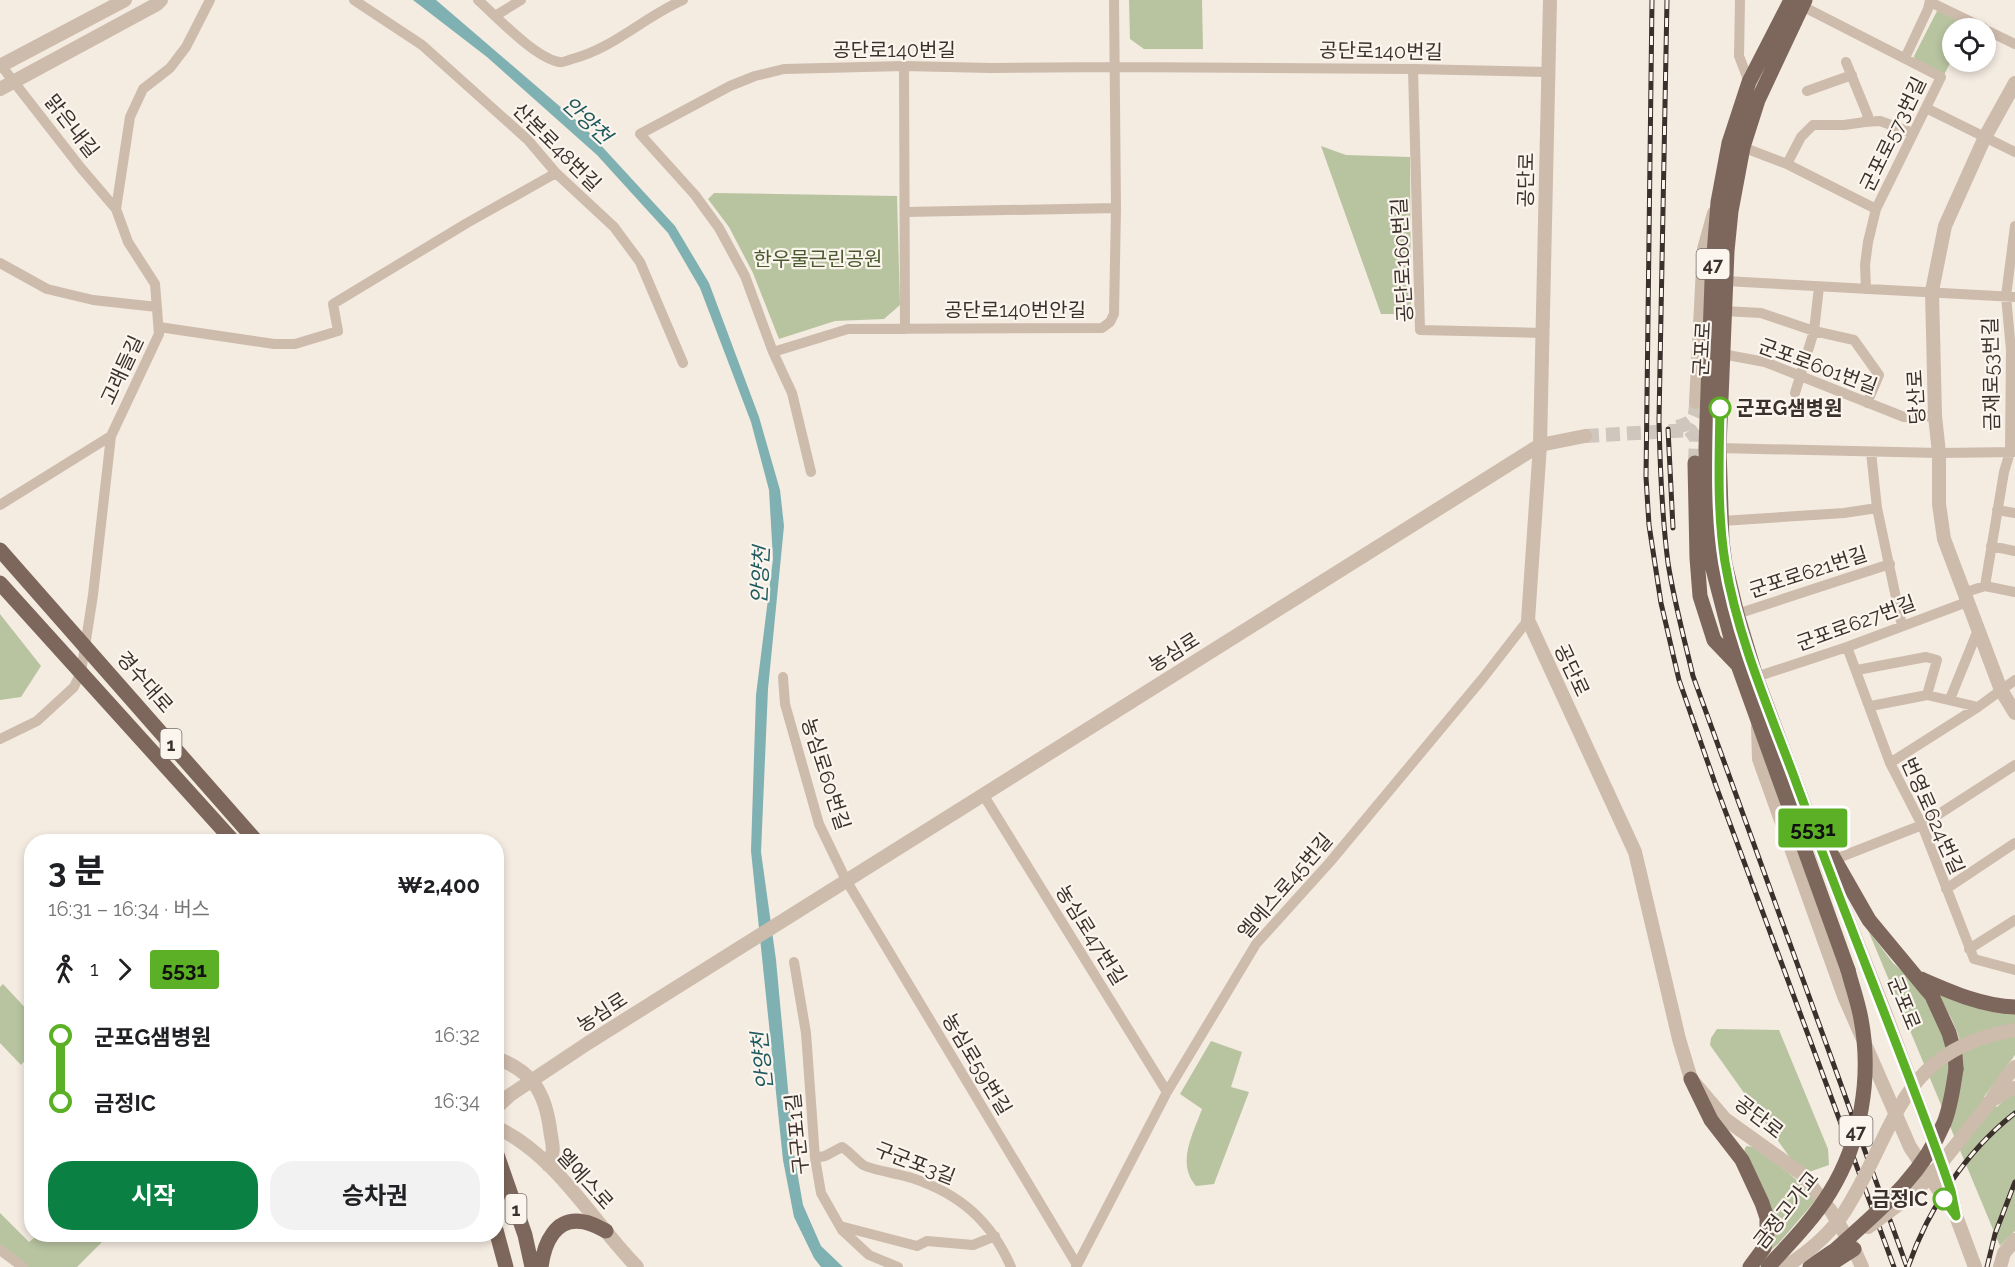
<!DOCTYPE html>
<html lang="ko">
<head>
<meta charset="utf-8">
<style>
	:root { --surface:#fff; --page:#f2f2f2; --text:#202124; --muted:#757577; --accent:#0b8043 }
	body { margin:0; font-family:Raleway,"Noto Sans KR",sans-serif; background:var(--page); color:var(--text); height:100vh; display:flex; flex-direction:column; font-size:22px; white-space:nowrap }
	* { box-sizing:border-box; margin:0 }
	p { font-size:20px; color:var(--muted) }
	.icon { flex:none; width:33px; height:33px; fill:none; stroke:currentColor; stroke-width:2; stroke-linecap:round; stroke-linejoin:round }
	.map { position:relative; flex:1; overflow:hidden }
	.drawer { position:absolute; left:24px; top:834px; width:480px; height:408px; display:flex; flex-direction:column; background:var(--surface); border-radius:24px; box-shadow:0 3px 9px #0003 }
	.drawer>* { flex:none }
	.badge { padding:0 12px; border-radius:4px; font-size:21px; line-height:39px }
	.controls { position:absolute; left:1942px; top:18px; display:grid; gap:12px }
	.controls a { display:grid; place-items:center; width:54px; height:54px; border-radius:50%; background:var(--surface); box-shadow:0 3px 9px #0003; font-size:30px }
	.map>.badge { position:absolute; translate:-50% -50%; box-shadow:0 0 0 3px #fff }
	.legs { display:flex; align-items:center; gap:9px; height:66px; padding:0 24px; font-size:20px }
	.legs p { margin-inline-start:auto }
	.summary { display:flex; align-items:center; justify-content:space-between; height:102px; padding:0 24px }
	h1 { font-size:33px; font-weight:700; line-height:45px }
	.cta { display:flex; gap:12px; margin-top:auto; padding:12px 24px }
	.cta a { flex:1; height:69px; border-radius:24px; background:var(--accent); color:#fff; font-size:24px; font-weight:700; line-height:69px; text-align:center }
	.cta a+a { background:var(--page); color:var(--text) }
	ul { padding:0 24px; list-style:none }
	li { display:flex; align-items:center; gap:21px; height:66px; font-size:22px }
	li i { display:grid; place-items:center; width:9px; height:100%; margin:0 8px; background:currentColor }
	li i::after { content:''; width:15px; height:15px; margin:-8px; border:4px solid; border-radius:50%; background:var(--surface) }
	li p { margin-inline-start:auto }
	li:first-child i { background:linear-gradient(#0000 50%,currentColor 0) }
	li:last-child i { background:linear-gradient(currentColor 50%,#0000 0) }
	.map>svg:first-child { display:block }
	.green { fill:#b8c4a0 }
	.water { fill:#7fb0b2 }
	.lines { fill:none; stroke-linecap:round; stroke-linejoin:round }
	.tertiary-tunnel { stroke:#cfc6bd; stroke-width:14; stroke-dasharray:14 7; stroke-linecap:butt }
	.minor { stroke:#cdbbac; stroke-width:10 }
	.tertiary { stroke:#cdbbac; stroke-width:14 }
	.primary { stroke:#7d675c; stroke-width:15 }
	.rail-casing { stroke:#3b302b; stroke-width:5 }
	.rail { stroke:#fbf5ee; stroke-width:3; stroke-dasharray:9; stroke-linecap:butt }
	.tertiary-bridge { stroke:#cdbbac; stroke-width:14 }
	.primary-bridge { stroke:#7d675c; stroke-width:15 }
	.line-1-casing { stroke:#fff; stroke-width:14 }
	.line-1 { stroke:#5bb025; stroke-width:9 }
	.stop-1-dot { fill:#fff; stroke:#5bb025; stroke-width:3 }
	.labels { text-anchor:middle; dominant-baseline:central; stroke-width:4.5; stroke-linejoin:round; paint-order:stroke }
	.shield { fill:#fbf5ee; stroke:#756b66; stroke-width:1.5 }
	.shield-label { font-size:18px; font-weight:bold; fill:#3b302b }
	.street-label { font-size:20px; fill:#3b302b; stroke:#fbf5ee }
	.park-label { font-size:20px; fill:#4a5a2e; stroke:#fbf5ee }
	.stop-label { font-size:20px; font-weight:bold; fill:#3b302b; stroke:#fbf5ee; text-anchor:start }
	.water-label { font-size:21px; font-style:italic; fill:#1f5a5e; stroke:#fbf5ee }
</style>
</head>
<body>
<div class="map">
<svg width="2015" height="1267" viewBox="0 0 2015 1267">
	<rect width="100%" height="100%" fill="#f4ebe1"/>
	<!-- green -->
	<path class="green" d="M 1129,0 L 1202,0 L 1203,49 L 1144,49 L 1130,39 Z
		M 1938,9 L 1970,25 L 1968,28 L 1953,28 L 1953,57 L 1944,75 L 1915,60 L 1914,56 Z
		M 1321,146 L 1346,155 L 1410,157 L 1411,314 L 1381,314 Z
		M 714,193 L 897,196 L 900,305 L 884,319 L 835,321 L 779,339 L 753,273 L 729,227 L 708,199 Z
		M 0,614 L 41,666 L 21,697 L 0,700 Z
		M 1868,930 L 1893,963 L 1910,978 L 1930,1007 L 1962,1070 C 1966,1040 1949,1014 1935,989 L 2015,1012 L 2015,1055 L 1984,1097 L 1997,1107 L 2005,1099 L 2015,1094 L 2015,1231 L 2000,1246 Z
		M 3,984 L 31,1014 L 31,1054 L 21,1065 L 0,1043 L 0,987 Z
		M 1717,1029 L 1779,1030 L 1828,1149 L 1829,1165 L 1806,1173 L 1791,1159 L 1710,1045 L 1711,1038 Z
		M 1211,1041 L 1242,1052 L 1231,1087 L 1249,1092 L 1214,1184 L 1196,1186 C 1176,1163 1193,1134 1202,1109 L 1180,1094 Z
		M 1747,1146 L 1753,1147 C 1775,1163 1799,1178 1816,1200 L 1778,1244 L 1758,1261 L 1770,1240 L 1744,1153 L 1745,1148 Z
		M 0,1213 L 29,1242 L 38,1235 L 109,1235 L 77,1267 L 25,1267 L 0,1247 Z"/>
	<!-- water -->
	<path class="water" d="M 413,0 L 436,0 L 585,128 L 675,226 L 709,283 L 759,417 L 780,490 L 784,526 L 768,689 L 761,852 L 776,960 L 794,1154 L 803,1205 L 821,1246 L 843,1267 L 821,1267 L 814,1258 L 794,1217 L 783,1160 L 751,851 L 756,695 L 773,559 L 769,490 L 751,422 L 700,288 L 668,233 L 597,155 L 487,57 Z"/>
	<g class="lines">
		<!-- tertiary-tunnel -->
		<path class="tertiary-tunnel" d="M 1677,427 C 1693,423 1696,418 1696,402
			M 1585,436 L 1690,430 L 1696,438 L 1695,463"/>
		<!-- minor -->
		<path class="minor" d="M 354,0 L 422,45 L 528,140 L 556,173 L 614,227 L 640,262 L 683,363
			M 478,0 C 497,17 534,57 559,62 C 563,63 568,60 572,59 C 614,48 644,17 683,0
			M 1740,0 L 1739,56 L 1749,82
			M 1930,2 L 1984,28
			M 1802,6 L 1941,77 L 1876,209 L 1868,242 L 1865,265 L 1866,289
			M 495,16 L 521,0
			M 1986,30 L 2015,44
			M 1905,58 L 1928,9 L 1930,0
			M 0,64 L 81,168 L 116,209
			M 904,66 L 905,329
			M 1413,69 L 1420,330 L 1542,333
			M 1807,91 L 1852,75
			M 1926,108 L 2015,152
			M 1865,122 L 1880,121 L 1913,133
			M 1737,145 L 1787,164 L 1876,209
			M 1787,164 L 1801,137 L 1813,125 L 1844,125 L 1865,122 L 1868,116 L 1846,62
			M 906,212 L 1116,208
			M 0,263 L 47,289 L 93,300 L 157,307
			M 1725,281 L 2015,297
			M 1724,311 L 1761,313 L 1814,331 L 1854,340 L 1879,375 L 1867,403
			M 159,327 L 274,344 L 295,344 L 338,331 L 333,304 L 467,223 L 556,173
			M 773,352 L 848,329 L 1102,328 L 1110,322 L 1114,314 L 1116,208 L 1114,0
			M 1722,354 L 1765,362 L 1904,417 L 1935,416
			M 1795,393 L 1814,331 L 1819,287
			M 1719,448 L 1939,453 L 2015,452
			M 1871,452 L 1877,508 L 1902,626
			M 811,472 L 792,393 L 773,352 L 745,276 L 719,228 L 695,195 L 640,134 L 730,86 L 755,76 L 784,69 L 904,66 L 991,68 L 1114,67 L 1413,69 L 1548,72
			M 0,505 L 111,436
			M 1997,510 L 2015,513
			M 1722,521 L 1844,513 L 1877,508
			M 1991,546 L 2015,551
			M 1985,586 L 2015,592
			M 1963,593 L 1985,586 L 2004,472 L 2010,452 L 2011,350 L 2006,296 L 2015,226
			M 1737,614 L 1890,564
			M 1847,647 L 1890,763 L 1922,825 L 1974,959 L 2015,970
			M 1857,670 L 1926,657 L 1937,660 L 1927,695
			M 783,677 L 785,704 L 819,824 L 846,880 L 1077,1265
			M 1756,677 L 1847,647 L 1967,602
			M 1950,699 L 1978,630
			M 1871,706 L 1927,695 L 1978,707
			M 0,739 L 37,721 L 74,687 L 81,672 L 93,595 L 111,436 L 159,334 L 155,284 L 128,242 L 116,209 L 130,117 L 143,89 L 170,68 L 186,47 L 210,0
			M 1890,763 L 1978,707 L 2015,680
			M 984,796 L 1167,1092
			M 1833,860 L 1922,825 L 2015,765
			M 1946,889 L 2015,843
			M 1969,949 L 2015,920
			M 794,962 L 806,1033 L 815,1158 L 821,1193 L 842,1230 L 869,1255 L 898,1267
			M 815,1158 L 825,1156 L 842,1147 C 850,1152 855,1159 863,1165 C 872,1170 900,1174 912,1178 C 960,1194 991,1221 1011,1267
			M 840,1226 L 917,1246 L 927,1241 L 973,1245 L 995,1236
			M 0,1250 L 23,1267
			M 1076,1267 L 1167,1092 L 1256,944 L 1330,862 L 1483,678 L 1528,620"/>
		<!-- tertiary -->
		<path class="tertiary" d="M 1550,0 L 1540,445 L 1528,620 L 1635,852 L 1679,1039 L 1691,1079 L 1725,1119 L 1802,1174 L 1831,1211 L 1854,1249 L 1862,1267
			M 0,66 L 125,0
			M 2015,83 L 1985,137 L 1945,226 L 1932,291 L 1935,416 L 1939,453 L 1939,504 L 1944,539 L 2001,690 L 2015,713
			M 0,89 L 157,4 L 161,0
			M 1696,402 L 1704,249 L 1714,213
			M 1758,726 L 1759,759 L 1844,996 L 1910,1147 L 1956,1216
			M 1814,833 L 1885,1012 L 1943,1168 L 1951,1191 L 1956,1216 L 1975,1267
			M 496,1058 C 532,1071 545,1092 550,1129 C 552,1146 556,1148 548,1165
			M 1994,1099 L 2008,1090 L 2015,1088
			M 1990,1102 L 2004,1080 L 2015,1067
			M 496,1108 L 510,1095 L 588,1043 L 1540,445 L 1585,436
			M 496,1127 C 557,1156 591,1220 637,1267
			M 2000,1267 L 2004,1253 L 2015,1240"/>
		<!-- primary -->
		<path class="primary" d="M 1791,0 L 1749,82 L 1729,143 L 1718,202 L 1712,281 L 1706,447 L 1709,542 L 1712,565 L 1738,665 L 1848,970
			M 1805,0 L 1758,100 L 1743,147 L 1731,211 L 1727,251 L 1719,448 L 1722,541 L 1725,564 L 1737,614 L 1756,677 L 1805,808 L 1869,920 L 1932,996 L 1949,1033 L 1955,1054 L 1956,1069
			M 1695,463 L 1697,558 L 1700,596 L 1714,640 L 1737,664
			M 0,550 L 257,842
			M 0,583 L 234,842
			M 1921,979 C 1951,992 1982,1006 2015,1007
			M 1691,1079 L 1711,1120 L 1742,1160 L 1762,1203 L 1767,1218 L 1767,1234 L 1764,1248 L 1750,1267
			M 496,1152 L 525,1235 L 532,1267
			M 496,1230 L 506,1267
			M 541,1267 C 544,1244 555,1216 584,1222 C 592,1223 600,1228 606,1231
			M 1810,1267 L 1832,1252
			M 1826,1267 L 1854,1249"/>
		<defs>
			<path id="rail" d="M 1652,0 L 1646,477 L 1649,525 L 1661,603 L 1679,680 L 1716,786 L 1894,1267
				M 1667,0 L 1659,420 C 1660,468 1662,516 1668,563 C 1674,601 1684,638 1693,676 L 1907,1267
				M 1668,429 L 1673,528
				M 1908,1267 C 1928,1209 1966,1151 2015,1113
				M 1987,1267 L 1995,1234 L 2015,1182"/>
		</defs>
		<!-- rail casing -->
		<use href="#rail" class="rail-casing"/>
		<!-- rail -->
		<use href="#rail" class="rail"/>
		<!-- tertiary-bridge -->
		<path class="tertiary-bridge" d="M 1868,1227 L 1914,1193 L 1935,1171 L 1990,1102
			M 1785,1267 C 1807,1253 1831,1233 1845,1211 C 1899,1125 1898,1050 2015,1030"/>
		<!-- primary-bridge -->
		<path class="primary-bridge" d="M 1834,1251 C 1877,1212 1921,1178 1944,1123 C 1951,1106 1953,1087 1956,1069
			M 1768,1267 C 1789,1244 1813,1220 1830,1192 C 1861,1142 1872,1077 1861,1019 C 1858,1002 1852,986 1848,970"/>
	</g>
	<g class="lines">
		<defs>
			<path id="line-1" d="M 1720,408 C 1719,459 1717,512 1725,562 C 1737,635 1767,705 1793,774 C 1841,906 1895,1036 1943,1168 L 1951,1191 L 1956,1216 L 1944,1199"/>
		</defs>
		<!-- line-1 casing -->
		<use href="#line-1" class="line-1-casing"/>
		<!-- line-1 -->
		<use href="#line-1" class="line-1"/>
	</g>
	<!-- markers -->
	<g class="stop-1-dot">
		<circle cx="1720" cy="408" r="10"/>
		<circle cx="1944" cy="1199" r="10"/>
	</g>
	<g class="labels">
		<!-- shield labels -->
		<g class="shield">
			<rect x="1696.5" y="249" width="33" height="30" rx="4.5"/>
			<rect x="160.5" y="729" width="21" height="30" rx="4.5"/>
			<rect x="1839.5" y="1116" width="33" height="30" rx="4.5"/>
			<rect x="505.5" y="1194" width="21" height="30" rx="4.5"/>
		</g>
		<g class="shield-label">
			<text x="1713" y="264">47</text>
			<text x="171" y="744">1</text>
			<text x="1856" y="1131">47</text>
			<text x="516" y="1209">1</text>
		</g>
		<!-- street labels -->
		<g class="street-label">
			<text x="894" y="50">공단로140번길</text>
			<text transform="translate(1381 51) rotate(1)">공단로140번길</text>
			<text transform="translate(72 126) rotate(52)">맑은내길</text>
			<text transform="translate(1893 134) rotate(-64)">군포로573번길</text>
			<text transform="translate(557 147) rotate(45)">산본로48번길</text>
			<text transform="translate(1526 180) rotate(-89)">공단로</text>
			<text transform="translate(1402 260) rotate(-93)">공단로160번길</text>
			<text x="1015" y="310">공단로140번안길</text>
			<text transform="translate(1702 349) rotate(-87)">군포로</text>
			<text transform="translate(1818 366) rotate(20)">군포로601번길</text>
			<text transform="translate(122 370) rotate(-65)">고래들길</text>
			<text transform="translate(1991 374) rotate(-91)">금재로53번길</text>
			<text transform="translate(1916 397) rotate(-93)">당산로</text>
			<text transform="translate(1808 572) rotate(-18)">군포로621번길</text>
			<text transform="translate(1856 623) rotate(-20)">군포로627번길</text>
			<text transform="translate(1174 652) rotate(-32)">농심로</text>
			<text transform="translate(1572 670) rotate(65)">공단로</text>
			<text transform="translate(145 682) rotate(49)">경수대로</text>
			<text transform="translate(826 774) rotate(72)">농심로60번길</text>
			<text transform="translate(1933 816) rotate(66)">번영로624번길</text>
			<text transform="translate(1285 886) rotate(-49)">엘에스로45번길</text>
			<text transform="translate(1091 935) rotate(58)">농심로47번길</text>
			<text transform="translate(1904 1003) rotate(68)">군포로</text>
			<text transform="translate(602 1012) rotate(-33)">농심로</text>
			<text transform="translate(977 1064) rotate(59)">농심로59번길</text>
			<text transform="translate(1759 1117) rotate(38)">공단로</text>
			<text transform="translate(797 1134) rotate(-96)">구군포1길</text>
			<text transform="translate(915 1163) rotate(21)">구군포3길</text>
			<text transform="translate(585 1179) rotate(48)">엘에스로</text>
			<text transform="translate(1786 1210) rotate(-52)">금정고가교</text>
		</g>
		<!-- park labels -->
		<g class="park-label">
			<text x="818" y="259">한우물근린공원</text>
		</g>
		<!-- stop labels -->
		<g class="stop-label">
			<text x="1736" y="408">군포G샘병원</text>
			<text x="1928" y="1199" text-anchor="end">금정IC</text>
		</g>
		<!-- water labels -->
		<g class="water-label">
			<text transform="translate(587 120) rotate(43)">안양천</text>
			<text transform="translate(760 575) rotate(-87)">안양천</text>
			<text transform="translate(762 1061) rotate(-96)">안양천</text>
		</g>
	</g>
</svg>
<div class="controls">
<a><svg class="icon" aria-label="locate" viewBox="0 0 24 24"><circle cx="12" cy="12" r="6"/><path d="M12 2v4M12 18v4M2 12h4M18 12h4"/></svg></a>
</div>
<b class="badge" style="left:1813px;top:828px;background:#5bb025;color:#111">5531</b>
<section class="drawer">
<div class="summary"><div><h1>3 분</h1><p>16:31 – 16:34 · 버스</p></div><b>₩2,400</b></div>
<div class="legs"><svg class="icon" aria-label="walk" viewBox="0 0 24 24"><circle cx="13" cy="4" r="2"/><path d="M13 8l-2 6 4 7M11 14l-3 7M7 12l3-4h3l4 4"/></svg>1<svg class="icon" aria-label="forward" viewBox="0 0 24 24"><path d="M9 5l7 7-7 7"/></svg><b class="badge" style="background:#5bb025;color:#111">5531</b></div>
<ul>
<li><i style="color:#5bb025"></i><b>군포G샘병원</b><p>16:32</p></li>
<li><i style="color:#5bb025"></i><b>금정IC</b><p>16:34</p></li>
</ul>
<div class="cta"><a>시작</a><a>승차권</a></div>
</section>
</div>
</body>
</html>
